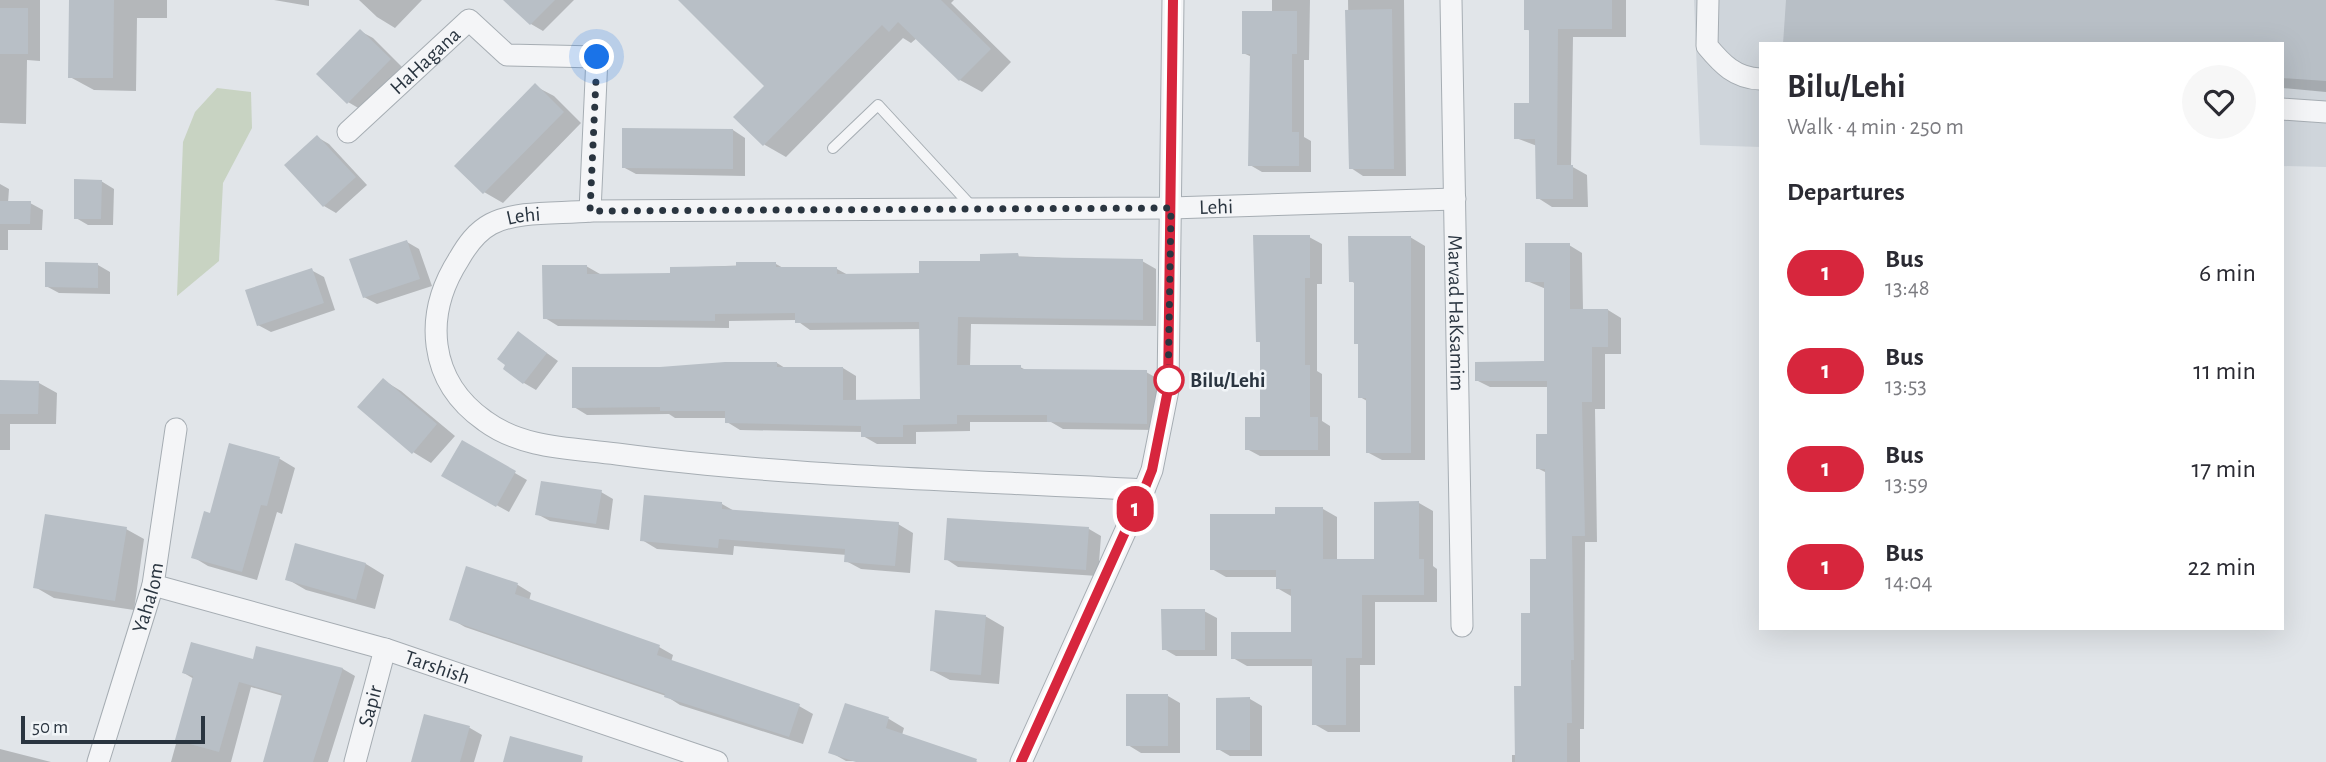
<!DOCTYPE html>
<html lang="en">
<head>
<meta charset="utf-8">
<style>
	:root { --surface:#fff; --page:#f7f7f7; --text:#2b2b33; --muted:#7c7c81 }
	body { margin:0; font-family:"Alegreya Sans",sans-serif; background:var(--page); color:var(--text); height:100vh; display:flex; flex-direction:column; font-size:26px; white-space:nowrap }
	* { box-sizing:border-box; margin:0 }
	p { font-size:23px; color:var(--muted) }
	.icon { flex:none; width:38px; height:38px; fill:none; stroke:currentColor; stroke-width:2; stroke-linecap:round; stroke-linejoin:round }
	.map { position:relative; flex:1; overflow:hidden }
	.panel { position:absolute; left:1759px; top:42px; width:525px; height:588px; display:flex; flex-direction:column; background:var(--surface); border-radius:0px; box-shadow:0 7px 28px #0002 }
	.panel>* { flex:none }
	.badge { padding:0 14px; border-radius:23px; font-size:24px; line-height:46px }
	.scale { position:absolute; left:21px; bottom:18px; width:184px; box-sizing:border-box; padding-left:7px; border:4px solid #2a3540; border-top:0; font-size:19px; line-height:24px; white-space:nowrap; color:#2a3540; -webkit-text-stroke:5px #f0f4f7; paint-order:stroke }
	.you { position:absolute; width:35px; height:35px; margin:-18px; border:5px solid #fff; border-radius:50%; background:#1a73e8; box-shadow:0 0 0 10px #1a73e833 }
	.map>.badge { position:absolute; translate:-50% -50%; box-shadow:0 0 0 4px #fff }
	h2 { padding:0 28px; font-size:26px; line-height:63px }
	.round { display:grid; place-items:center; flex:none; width:74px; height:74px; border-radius:37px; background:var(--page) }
	.summary { display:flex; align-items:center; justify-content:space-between; height:119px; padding:0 28px }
	h1 { font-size:33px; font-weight:700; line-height:52px }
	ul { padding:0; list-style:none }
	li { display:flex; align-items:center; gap:21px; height:98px; padding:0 28px }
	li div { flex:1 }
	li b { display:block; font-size:26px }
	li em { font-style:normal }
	li .badge { min-width:77px; font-weight:700; text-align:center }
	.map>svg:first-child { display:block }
	.built { fill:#cfd5db }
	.green { fill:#c8d3c2 }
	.shadow { fill:#0003 }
	.building { fill:#b8bfc6 }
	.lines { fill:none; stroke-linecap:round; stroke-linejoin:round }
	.lane-casing { stroke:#a6adb3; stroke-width:12 }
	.street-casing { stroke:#a6adb3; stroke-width:23 }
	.lane { stroke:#f4f5f7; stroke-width:10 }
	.street { stroke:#f4f5f7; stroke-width:21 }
	.line-casing { stroke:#fff; stroke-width:16 }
	.line { stroke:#d7263d; stroke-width:10 }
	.walk { stroke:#2a3540; stroke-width:7; stroke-dasharray:0 12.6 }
	.stop-dot { fill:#fff; stroke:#d7263d; stroke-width:3.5 }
	.labels { text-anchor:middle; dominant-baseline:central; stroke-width:5; stroke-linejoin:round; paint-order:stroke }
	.street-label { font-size:21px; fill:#2a3540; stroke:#f0f4f7 }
	.stop-label { font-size:21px; font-weight:bold; fill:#2a3540; stroke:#f0f4f7; text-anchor:start }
</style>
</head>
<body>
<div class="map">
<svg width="2326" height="762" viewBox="0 0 2326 762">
	<rect width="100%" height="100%" fill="#e1e5e9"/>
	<!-- built -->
	<path class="built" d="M 1694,0 L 2326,0 L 2326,167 L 2282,166 L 2282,44 L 1760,44 L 1760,147 L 1700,145 Z"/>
	<!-- green -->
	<path class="green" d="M 217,88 L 251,92 L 252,128 L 223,183 L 219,261 L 177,296 L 183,142 L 195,112 Z"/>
	<!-- shadow -->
	<path class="shadow" d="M 0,0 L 40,0 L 40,61 L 27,60 L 26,124 L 0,123 Z
		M 71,0 L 167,0 L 167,18 L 137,18 L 136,91 L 94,90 L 70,77 Z
		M 274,0 L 309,0 L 309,6 Z
		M 359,0 L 422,0 L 395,28 L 377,17 Z
		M 506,0 L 574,0 L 543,31 L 531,24 Z
		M 680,0 L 954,0 L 951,3 L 1011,62 L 982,92 L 960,80 L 917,38 L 911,43 L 903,38 L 786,157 L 765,145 L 736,117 L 766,86 Z
		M 1272,0 L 1310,0 L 1309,60 L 1304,60 L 1304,137 L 1311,141 L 1311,172 L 1262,172 L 1250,165 L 1252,57 L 1243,53 L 1272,13 Z
		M 1348,0 L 1404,0 L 1406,176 L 1363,176 L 1351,168 Z
		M 1525,0 L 1626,0 L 1626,37 L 1573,37 L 1571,166 L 1587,175 L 1588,207 L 1552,207 L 1538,198 L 1537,146 L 1516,138 L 1531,105 L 1531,31 L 1525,29 Z
		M 1788,0 L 2326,0 L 2326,92 L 2282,88 L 2282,44 Z
		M 360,31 L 373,38 L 402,67 L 360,109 L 348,102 Z
		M 535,86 L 554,96 L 581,123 L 503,203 L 484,192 Z
		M 733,130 L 745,138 L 745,176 L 636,174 L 623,167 Z
		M 317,137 L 329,144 L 367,185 L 336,213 L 324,206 Z
		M 101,181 L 114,189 L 113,225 L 88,225 L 76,218 Z
		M 0,184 L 9,189 L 8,203 L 30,203 L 43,210 L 42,230 L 8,230 L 8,250 L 0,250 Z
		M 1309,237 L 1322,244 L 1322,284 L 1317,284 L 1317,371 L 1322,374 L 1322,421 L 1330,426 L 1330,456 L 1260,456 L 1247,449 L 1261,419 L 1261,343 L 1258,341 Z
		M 1410,237 L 1425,246 L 1425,460 L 1382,460 L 1367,452 L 1367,401 L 1360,397 L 1356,284 L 1351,281 Z
		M 407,242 L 419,249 L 432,286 L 377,304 L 364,297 Z
		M 1569,245 L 1582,253 L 1583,310 L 1608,310 L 1621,318 L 1621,354 L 1605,354 L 1605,409 L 1595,409 L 1597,542 L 1585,542 L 1584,729 L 1580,729 L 1580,762 L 1512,762 L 1512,755 L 1516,755 L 1532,615 L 1547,561 L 1547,473 L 1537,468 L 1549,436 L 1549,387 L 1490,387 L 1476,380 L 1546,363 L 1546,289 L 1527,281 Z
		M 981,255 L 1142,261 L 1156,269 L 1156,326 L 971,324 L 970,367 L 1020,367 L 1028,371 L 1146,372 L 1160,380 L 1160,430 L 1063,429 L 1051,422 L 970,422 L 970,431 L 916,432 L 916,444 L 877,444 L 863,436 L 863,432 L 740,430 L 727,422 L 727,418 L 675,418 L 669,414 L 587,415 L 574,407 L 660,368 L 777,363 L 785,368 L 843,368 L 856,376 L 856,401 L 921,401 L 921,329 L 810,330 L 796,320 L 729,321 L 729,328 L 558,326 L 545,318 L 586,266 L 600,274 L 672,275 L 672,268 L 776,264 L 785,269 L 837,269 L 848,275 L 921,275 L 981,263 Z
		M 98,265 L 110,272 L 110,294 L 59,293 L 46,286 Z
		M 311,270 L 324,277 L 335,310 L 271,332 L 258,325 Z
		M 519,333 L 558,361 L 536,390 L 524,383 L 508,364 Z
		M 383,380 L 401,391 L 455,436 L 431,463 L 413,452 Z
		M 0,382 L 39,383 L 57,393 L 56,424 L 10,424 L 10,450 L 0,450 Z
		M 463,443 L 527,480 L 509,512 L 444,476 Z
		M 230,445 L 280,459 L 295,468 L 282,514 L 277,512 L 257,580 L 208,566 L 193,557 L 211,515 Z
		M 601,492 L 613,499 L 609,530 L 550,521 L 537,514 Z
		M 1419,503 L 1433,511 L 1433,566 L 1437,569 L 1437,602 L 1375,602 L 1375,665 L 1360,665 L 1360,732 L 1328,732 L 1314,724 L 1314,666 L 1247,666 L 1233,658 L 1293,634 L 1291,596 L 1277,588 L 1277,577 L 1226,577 L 1212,569 L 1277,516 L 1323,509 L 1337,517 L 1337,561 L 1376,561 Z
		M 722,504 L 736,512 L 898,524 L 913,533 L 910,573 L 861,569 L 846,561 L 847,555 L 734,546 L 733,555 L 657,549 L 642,540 Z
		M 126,529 L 144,539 L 134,610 L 54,598 L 35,587 Z
		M 1089,529 L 1101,536 L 1098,576 L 958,567 L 946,559 Z
		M 366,564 L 384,575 L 375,609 L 306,590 L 287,579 Z
		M 468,568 L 518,585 L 531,593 L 529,601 L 659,647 L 673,655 L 671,662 L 799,706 L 813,714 L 803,744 L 680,705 L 666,696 L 465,627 L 451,619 Z
		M 1204,611 L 1217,618 L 1217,656 L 1176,656 L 1164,649 Z
		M 985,616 L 1004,627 L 999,684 L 950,680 L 931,670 Z
		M 257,649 L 343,669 L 355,676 L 328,762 L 264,762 L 283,696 L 251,687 L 231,762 L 171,762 L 194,679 L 184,673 L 254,661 Z
		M 1168,696 L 1180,703 L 1180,753 L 1141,753 L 1128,745 Z
		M 1250,699 L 1262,706 L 1262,756 L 1230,756 L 1218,749 Z
		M 846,705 L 889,719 L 904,728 L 902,735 L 978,762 L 846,761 L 830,752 Z
		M 426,716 L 470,728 L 482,735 L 474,762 L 416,762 Z
		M 0,749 L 51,762 L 0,762 Z"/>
	<!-- building -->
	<path class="building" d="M 69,0 L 114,0 L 113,78 L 68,78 Z
		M 503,0 L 555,0 L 530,25 Z
		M 678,0 L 941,0 L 991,49 L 959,81 L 898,22 L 889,32 L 882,25 L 763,146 L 733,117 L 764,86 Z
		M 1524,0 L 1612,0 L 1612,29 L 1558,29 L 1557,165 L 1573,165 L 1573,199 L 1536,199 L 1535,139 L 1514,139 L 1514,103 L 1529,103 L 1529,30 L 1524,30 Z
		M 1786,0 L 2326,0 L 2326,81 L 2282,78 L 2282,44 L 1783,44 Z
		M 0,8 L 28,8 L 28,54 L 0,54 Z
		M 1392,9 L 1394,169 L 1349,169 L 1345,10 Z
		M 1242,11 L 1297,11 L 1297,54 L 1292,54 L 1292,132 L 1299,132 L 1299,166 L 1248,166 L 1250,54 L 1242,54 Z
		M 360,29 L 391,59 L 347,104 L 316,74 Z
		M 535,83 L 564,112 L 483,194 L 454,166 Z
		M 622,128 L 733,129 L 733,169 L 622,168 Z
		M 317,135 L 356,177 L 323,207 L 284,165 Z
		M 74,179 L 102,180 L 101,219 L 74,219 Z
		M 0,201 L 31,201 L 30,224 L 0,224 Z
		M 1253,235 L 1310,235 L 1310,278 L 1305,278 L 1305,365 L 1310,365 L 1310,417 L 1318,417 L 1318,450 L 1245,450 L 1245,417 L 1260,417 L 1260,342 L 1256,342 Z
		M 1348,236 L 1411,236 L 1411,453 L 1366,453 L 1366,398 L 1358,398 L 1358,344 L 1354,344 L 1354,282 L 1349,282 Z
		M 407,240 L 420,279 L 363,298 L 349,259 Z
		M 1525,243 L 1570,243 L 1570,309 L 1608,309 L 1608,347 L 1592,347 L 1592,402 L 1582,402 L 1585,536 L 1572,536 L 1574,660 L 1571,660 L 1572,723 L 1567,723 L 1567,762 L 1515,762 L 1514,686 L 1521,686 L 1521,613 L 1530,613 L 1530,559 L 1546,559 L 1545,469 L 1536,469 L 1536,434 L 1547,434 L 1547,381 L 1475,381 L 1475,362 L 1544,361 L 1544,282 L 1525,282 Z
		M 1018,253 L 1019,257 L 1143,259 L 1143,320 L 958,317 L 957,365 L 1021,365 L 1021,369 L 1147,370 L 1147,424 L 1047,422 L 1047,415 L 957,415 L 957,424 L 903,425 L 903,437 L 861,437 L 861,426 L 725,423 L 725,411 L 660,411 L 660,407 L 572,408 L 572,367 L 660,367 L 725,362 L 777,362 L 777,367 L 843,367 L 843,400 L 920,399 L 919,322 L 795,323 L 795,313 L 715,314 L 715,321 L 543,319 L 542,265 L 587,265 L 587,274 L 670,273 L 670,267 L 736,266 L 736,262 L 776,262 L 776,267 L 837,267 L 837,274 L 919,273 L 919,261 L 980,261 L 980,254 Z
		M 45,262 L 98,263 L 98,288 L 45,287 Z
		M 312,268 L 324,303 L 257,326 L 245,290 Z
		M 518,331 L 547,353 L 523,384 L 503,369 L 505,365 L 497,359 Z
		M 383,378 L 437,424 L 412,454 L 357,407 Z
		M 0,380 L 39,381 L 38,414 L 0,414 Z
		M 462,440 L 516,471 L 496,507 L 441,476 Z
		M 229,443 L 280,457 L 267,506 L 261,505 L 242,572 L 191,558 L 204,511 L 210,513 Z
		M 541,481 L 602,490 L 596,524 L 535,515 Z
		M 644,495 L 722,502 L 722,509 L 899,522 L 895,566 L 844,562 L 845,549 L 719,539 L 718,548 L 640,541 Z
		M 1419,501 L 1419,559 L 1424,559 L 1424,595 L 1362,595 L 1362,658 L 1346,658 L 1346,725 L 1312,725 L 1312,659 L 1231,659 L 1231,632 L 1291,632 L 1291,589 L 1276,589 L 1276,570 L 1210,570 L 1210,514 L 1275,514 L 1275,507 L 1323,507 L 1323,559 L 1374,559 L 1374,502 Z
		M 45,514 L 127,527 L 115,601 L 33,588 Z
		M 947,518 L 1089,527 L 1086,570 L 944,560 Z
		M 295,543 L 366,563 L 356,600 L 285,580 Z
		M 466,566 L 518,583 L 515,594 L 660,645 L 657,655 L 800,704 L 789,737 L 664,697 L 665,694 L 449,620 Z
		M 1161,609 L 1205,609 L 1205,650 L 1162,650 Z
		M 935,610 L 986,615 L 981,675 L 930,671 Z
		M 191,642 L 253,659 L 256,646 L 343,668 L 313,762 L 263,762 L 282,694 L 239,682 L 219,752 L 175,740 L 193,676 L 182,673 Z
		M 1126,694 L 1168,694 L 1168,746 L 1126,746 Z
		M 1250,697 L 1250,750 L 1216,750 L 1216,698 Z
		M 845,703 L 889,717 L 886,728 L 977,759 L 976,762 L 856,762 L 828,753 Z
		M 424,714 L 470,726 L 460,762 L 411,762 Z
		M 510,736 L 583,756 L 582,762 L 503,762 Z"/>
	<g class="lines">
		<defs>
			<path id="lane" d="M 833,148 L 878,105 L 974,209"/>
			<g id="street">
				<path id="s1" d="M 1451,0 L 1462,626"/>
				<path d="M 1708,0 L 1707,46 C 1722,64 1735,78 1760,79"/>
				<path d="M 2282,109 L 2326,112"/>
				<path id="s2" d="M 348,132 L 469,20 L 507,55 L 597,57 L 590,211"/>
				<path id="s3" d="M 1144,490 C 970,480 789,477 617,454 C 572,448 523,449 485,421 C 428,381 423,315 459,259 C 467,245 476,232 491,224 C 518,210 560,214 590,211 L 1171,208 L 1455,199"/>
				<path id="s4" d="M 153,585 L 385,649 L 717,762"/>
				<path id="s5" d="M 98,762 L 153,585 L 176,429"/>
				<path id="s6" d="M 355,762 L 385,649"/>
				<path d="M 1021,762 L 1144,490 L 1152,470 L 1168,390 L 1173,0"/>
			</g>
		</defs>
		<!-- lane casing -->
		<use href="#lane" class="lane-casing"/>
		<!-- street casing -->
		<use href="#street" class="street-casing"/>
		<!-- lane -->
		<use href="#lane" class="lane"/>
		<!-- street -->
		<use href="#street" class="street"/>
	</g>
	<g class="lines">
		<defs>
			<path id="line" d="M 1021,762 L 1144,490 L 1152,470 L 1168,390 L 1173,0"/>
		</defs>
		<!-- line casing -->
		<use href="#line" class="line-casing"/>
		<!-- line -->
		<use href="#line" class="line"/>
		<!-- walk -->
		<path class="walk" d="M 597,57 L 590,211 L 1171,208 L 1168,390 L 1169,380"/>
	</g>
	<!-- markers -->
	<circle class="stop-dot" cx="1169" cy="380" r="14"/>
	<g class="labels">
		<!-- street labels -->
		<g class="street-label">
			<text stroke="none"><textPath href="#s2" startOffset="105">HaHagana</textPath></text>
			<text stroke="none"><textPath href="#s3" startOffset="1624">Lehi</textPath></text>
			<text stroke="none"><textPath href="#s3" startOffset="931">Lehi</textPath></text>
			<text stroke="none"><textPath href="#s1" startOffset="313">Marvad HaKsamim</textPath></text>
			<text stroke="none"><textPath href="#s5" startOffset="172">Yahalom</textPath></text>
			<text stroke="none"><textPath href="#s4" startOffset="296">Tarshish</textPath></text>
			<text stroke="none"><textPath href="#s6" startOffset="58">Sapir</textPath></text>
		</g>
		<!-- stop labels -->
		<g class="stop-label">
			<text x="1190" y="380">Bilu/Lehi</text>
		</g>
	</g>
</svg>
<div class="scale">50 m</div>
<div class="you" style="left:597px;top:57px"></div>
<b class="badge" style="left:1135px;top:509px;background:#d7263d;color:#fff">1</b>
<section class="panel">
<div class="summary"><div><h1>Bilu/Lehi</h1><p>Walk · 4 min · 250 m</p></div><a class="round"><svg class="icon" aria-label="heart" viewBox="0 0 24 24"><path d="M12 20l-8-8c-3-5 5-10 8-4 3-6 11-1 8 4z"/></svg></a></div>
<h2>Departures</h2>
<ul>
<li><span class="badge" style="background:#d7263d;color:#fff">1</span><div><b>Bus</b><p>13:48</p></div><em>6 min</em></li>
<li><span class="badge" style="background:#d7263d;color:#fff">1</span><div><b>Bus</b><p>13:53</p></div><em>11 min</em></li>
<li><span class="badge" style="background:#d7263d;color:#fff">1</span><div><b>Bus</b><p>13:59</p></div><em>17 min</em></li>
<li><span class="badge" style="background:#d7263d;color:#fff">1</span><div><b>Bus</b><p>14:04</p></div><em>22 min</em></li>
</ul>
</section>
</div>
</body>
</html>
